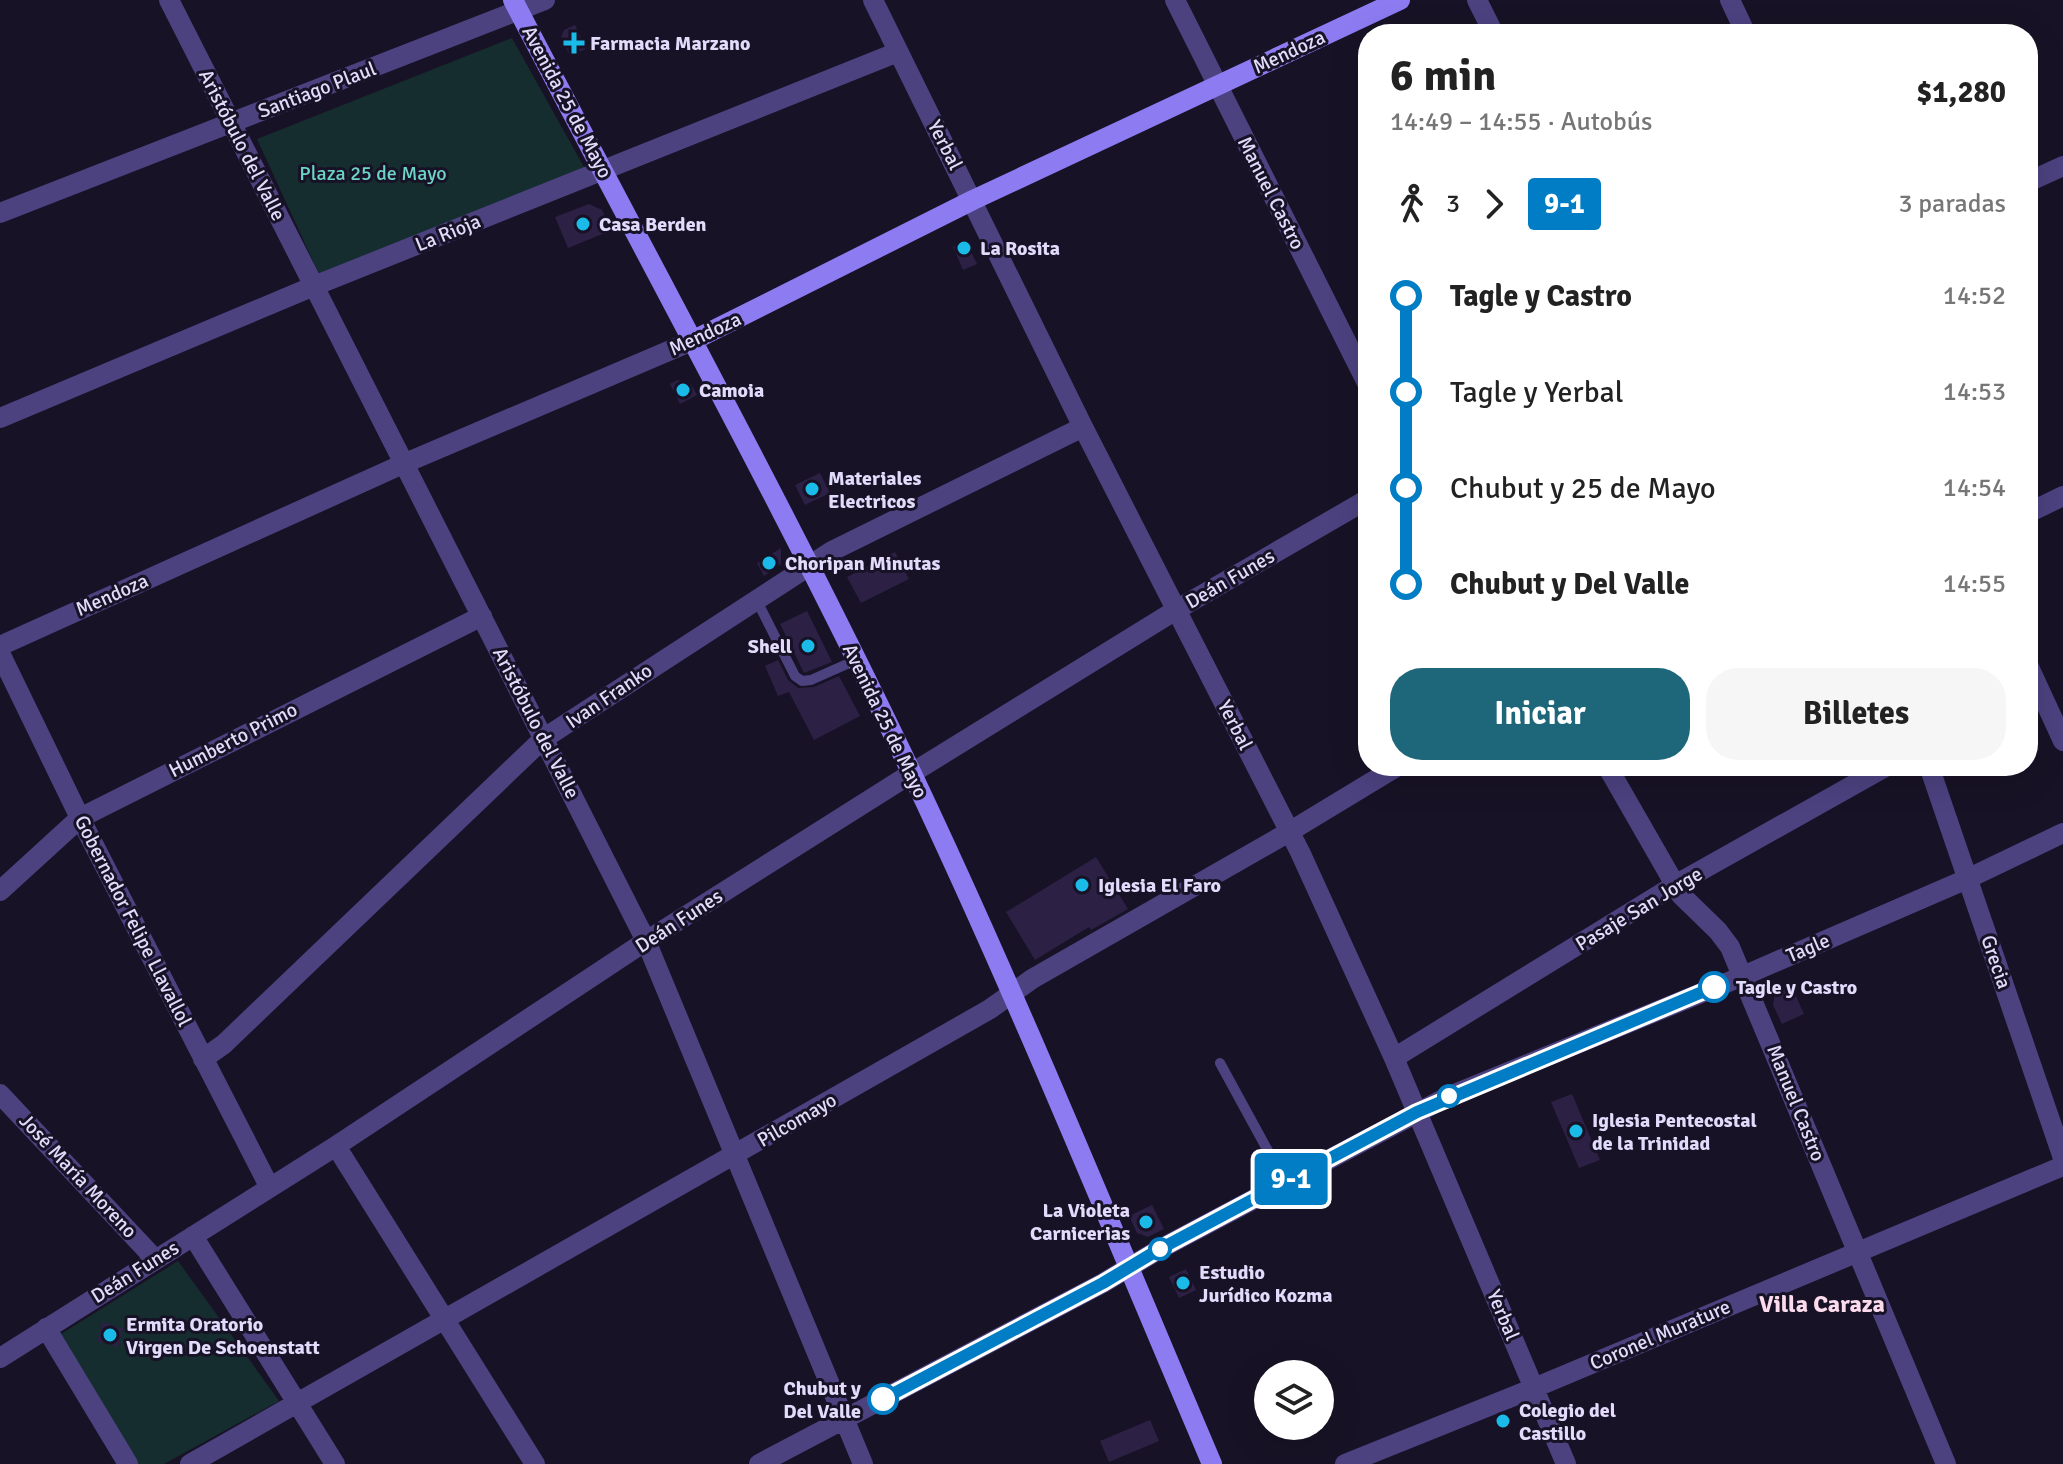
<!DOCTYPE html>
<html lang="es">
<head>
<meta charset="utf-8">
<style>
	:root { --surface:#fff; --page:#f6f6f6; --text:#222; --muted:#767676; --accent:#1e677b }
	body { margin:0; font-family:Signika,sans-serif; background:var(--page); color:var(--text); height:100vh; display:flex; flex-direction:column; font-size:30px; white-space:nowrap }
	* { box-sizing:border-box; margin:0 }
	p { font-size:26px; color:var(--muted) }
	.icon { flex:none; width:44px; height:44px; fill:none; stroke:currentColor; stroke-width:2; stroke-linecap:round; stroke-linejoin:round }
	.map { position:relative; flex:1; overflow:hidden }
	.panel { position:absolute; left:1358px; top:24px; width:680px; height:752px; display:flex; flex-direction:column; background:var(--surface); border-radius:32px; box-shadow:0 8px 32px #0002 }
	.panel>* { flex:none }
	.badge { padding:0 16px; border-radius:6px; font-size:28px; line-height:52px }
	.fabs { position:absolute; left:1254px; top:1360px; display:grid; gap:16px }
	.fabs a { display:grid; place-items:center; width:80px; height:80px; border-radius:50%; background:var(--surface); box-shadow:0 8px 32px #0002; font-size:40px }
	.map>.badge { position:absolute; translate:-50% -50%; box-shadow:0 0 0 4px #fff }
	.legs { display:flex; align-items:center; gap:12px; height:88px; padding:0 32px; font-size:26px }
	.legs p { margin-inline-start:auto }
	.overview { display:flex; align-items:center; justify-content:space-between; height:136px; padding:0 32px }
	h1 { font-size:44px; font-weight:800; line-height:60px }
	.action { display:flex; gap:16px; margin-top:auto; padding:16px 32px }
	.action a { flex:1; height:92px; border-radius:32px; background:var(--accent); color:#fff; font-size:32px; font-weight:800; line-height:92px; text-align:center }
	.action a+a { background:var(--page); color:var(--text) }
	ul { padding:0 32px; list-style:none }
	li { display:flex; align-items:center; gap:28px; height:96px; font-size:30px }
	li i { display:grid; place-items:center; width:12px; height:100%; margin:0 10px; background:currentColor }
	li i::after { content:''; width:20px; height:20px; margin:-10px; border:6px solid; border-radius:50%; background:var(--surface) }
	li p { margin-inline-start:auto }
	li:first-child i { background:linear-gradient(#0000 50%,currentColor 0) }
	li:last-child i { background:linear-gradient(currentColor 50%,#0000 0) }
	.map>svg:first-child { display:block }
	.green { fill:#162d2f }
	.building { fill:#2c2045 }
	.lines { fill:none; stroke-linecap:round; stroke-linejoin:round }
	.lane { stroke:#4c4280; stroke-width:10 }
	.street { stroke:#4c4280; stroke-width:20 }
	.secondary { stroke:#8d7bf2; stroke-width:20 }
	.line-1-casing { stroke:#fff; stroke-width:18 }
	.line-1 { stroke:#007dc5; stroke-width:12 }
	.poi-dot { fill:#1abbe8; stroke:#181226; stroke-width:3 }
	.stop-1-dot { fill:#fff; stroke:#007dc5; stroke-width:4 }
	.labels { text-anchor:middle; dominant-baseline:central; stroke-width:6; stroke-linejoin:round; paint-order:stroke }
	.poi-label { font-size:20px; font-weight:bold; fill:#e2dbfb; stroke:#181226; text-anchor:start }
	.street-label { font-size:20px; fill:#e2dbfb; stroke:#181226 }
	.park-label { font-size:20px; fill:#6dd5c8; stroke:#181226 }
	.stop-label { font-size:20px; font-weight:bold; fill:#e2dbfb; stroke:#181226; text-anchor:start }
	.quarter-label { font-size:24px; font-weight:bold; fill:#fcdcec; stroke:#181226 }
</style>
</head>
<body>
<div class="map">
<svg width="2063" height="1464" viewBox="0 0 2063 1464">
	<rect width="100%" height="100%" fill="#181226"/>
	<!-- green -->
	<path class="green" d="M 512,38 L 585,169 L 319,274 L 257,139 Z
		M 178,1261 L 279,1401 L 164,1464 L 135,1464 L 61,1334 Z"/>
	<!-- building -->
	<path class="building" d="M 575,25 L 586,49 L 570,56 L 561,37 L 564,30 Z
		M 589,204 L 602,210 L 612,230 L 568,248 L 555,217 Z
		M 966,241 L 977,264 L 963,270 L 953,247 Z
		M 678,380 L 691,384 L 697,395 L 680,404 L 670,384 Z
		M 820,473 L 830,493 L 805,505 L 795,485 Z
		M 781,548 L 781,564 L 764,576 L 757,563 Z
		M 895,552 L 909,579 L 861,603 L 847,577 Z
		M 807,611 L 832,662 L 804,673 L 780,624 Z
		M 778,660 L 788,680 L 798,688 L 814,687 L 839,676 L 860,716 L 814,740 L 789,692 L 778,696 L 765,666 Z
		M 1096,857 L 1128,909 L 1091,930 L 1089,927 L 1035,960 L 1006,912 Z
		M 1792,987 L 1804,1014 L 1782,1024 L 1773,1005 L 1775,994 Z
		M 1572,1094 L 1600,1160 L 1579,1168 L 1551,1102 Z
		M 1152,1205 L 1164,1229 L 1148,1237 L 1137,1233 L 1129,1216 Z
		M 1186,1269 L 1196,1290 L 1179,1298 L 1169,1277 Z
		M 103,1322 L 123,1329 L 118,1347 L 97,1341 Z
		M 1150,1420 L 1159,1441 L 1109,1462 L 1100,1441 Z"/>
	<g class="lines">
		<!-- lane -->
		<path class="lane" d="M 756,599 L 795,676 L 802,681 L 811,680 L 856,660
			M 1220,1063 L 1285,1182"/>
		<!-- street -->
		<path class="street" d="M 169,0 L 646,941 L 863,1464
			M 873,0 L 1083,427 L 1300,852 L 1394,1058 L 1566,1464
			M 1175,0 L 1368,385
			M 1477,0 L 1494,34
			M 1730,0 L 1746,34
			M 2028,182 L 2063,166
			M 0,213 L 545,0
			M 0,418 L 314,286 L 898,52
			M 2028,513 L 2063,496
			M 0,646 L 403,464 L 692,341
			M 0,653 L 80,818 L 269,1186
			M 2028,665 L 2063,741
			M 1607,766 L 1681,895 L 1718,931 L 1730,947 L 1946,1464
			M 1929,766 L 2063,1158
			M 0,891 L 80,818 L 482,616
			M 1394,1058 L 1675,885 L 1887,766
			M 203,1059 L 224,1044 L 543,739 L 832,551 L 1083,427
			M 0,1094 L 155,1259
			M 336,1146 L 535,1464
			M 193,1236 L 335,1464
			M 46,1328 L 128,1464
			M 0,1358 L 336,1146 L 646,941 L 912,773 L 1176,610 L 1368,499
			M 190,1464 L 990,1009 L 1032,979 L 1289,832 L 1398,766
			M 759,1464 L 1103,1283 L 1158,1250 L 1447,1097 L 1743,976 L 1967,879 L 2063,833
			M 1345,1464 L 1534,1388 L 2063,1166"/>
		<!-- secondary -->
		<path class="secondary" d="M 513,0 C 647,258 788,513 913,776 C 1020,1002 1114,1234 1212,1464
			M 692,341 L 973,200 L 1400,0"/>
	</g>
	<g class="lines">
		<defs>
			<path id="line-1" d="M 883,1399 L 1103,1283 L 1158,1250 L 1417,1112 L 1714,987"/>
		</defs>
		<!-- line-1 casing -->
		<use href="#line-1" class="line-1-casing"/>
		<!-- line-1 -->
		<use href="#line-1" class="line-1"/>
	</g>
	<!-- markers -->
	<g class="poi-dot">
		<path d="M570 31h8v8h8v8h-8v8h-8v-8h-8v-8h8z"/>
		<circle cx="583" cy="224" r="8"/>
		<circle cx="964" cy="248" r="8"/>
		<circle cx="683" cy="390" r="8"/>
		<circle cx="812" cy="489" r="8"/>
		<circle cx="769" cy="563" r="8"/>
		<circle cx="808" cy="646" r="8"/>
		<circle cx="1082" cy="885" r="8"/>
		<circle cx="1576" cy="1131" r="8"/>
		<circle cx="1146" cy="1222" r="8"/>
		<circle cx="1183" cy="1283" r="8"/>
		<circle cx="110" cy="1335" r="8"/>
		<circle cx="1503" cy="1421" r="8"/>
	</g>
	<g class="stop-1-dot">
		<circle cx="1714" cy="987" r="14"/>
		<circle cx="1449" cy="1096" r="10"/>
		<circle cx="1160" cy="1249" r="10"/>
		<circle cx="883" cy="1399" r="14"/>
	</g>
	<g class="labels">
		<!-- poi labels -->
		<g class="poi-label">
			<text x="590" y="43">Farmacia Marzano</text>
			<text x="599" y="224">Casa Berden</text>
			<text x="980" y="248">La Rosita</text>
			<text x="699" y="390">Camoia</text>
			<text x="828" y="478">Materiales<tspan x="828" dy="23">Electricos</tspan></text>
			<text x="785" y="563">Choripan Minutas</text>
			<text x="792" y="646" text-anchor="end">Shell</text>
			<text x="1098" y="885">Iglesia El Faro</text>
			<text x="1592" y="1120">Iglesia Pentecostal<tspan x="1592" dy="23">de la Trinidad</tspan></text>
			<text x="1130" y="1210" text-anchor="end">La Violeta<tspan x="1130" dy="23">Carnicerias</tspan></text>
			<text x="1199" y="1272">Estudio<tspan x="1199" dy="23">Jurídico Kozma</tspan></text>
			<text x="126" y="1324">Ermita Oratorio<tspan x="126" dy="23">Virgen De Schoenstatt</tspan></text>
			<text x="1519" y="1410">Colegio del<tspan x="1519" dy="23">Castillo</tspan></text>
		</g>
		<!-- street labels -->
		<g class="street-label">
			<text transform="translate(1289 52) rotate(-25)">Mendoza</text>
			<text transform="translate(317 90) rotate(-21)">Santiago Plaul</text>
			<text transform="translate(567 102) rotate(62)">Avenida 25 de Mayo</text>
			<text transform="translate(242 145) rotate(63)">Aristóbulo del Valle</text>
			<text transform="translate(945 145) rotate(63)">Yerbal</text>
			<text transform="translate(1271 193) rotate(63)">Manuel Castro</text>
			<text transform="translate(448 233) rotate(-22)">La Rioja</text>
			<text transform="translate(705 334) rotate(-25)">Mendoza</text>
			<text transform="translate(1230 579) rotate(-30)">Deán Funes</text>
			<text transform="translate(112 595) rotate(-24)">Mendoza</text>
			<text transform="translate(609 696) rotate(-34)">Ivan Franko</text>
			<text transform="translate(885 721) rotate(64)">Avenida 25 de Mayo</text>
			<text transform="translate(536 723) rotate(63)">Aristóbulo del Valle</text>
			<text transform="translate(1235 725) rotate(63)">Yerbal</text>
			<text transform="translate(233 740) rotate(-27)">Humberto Primo</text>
			<text transform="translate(1639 909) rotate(-31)">Pasaje San Jorge</text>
			<text transform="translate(133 921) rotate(63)">Gobernador Felipe Llavallol</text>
			<text transform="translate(679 921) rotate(-33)">Deán Funes</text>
			<text transform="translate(1808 948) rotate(-23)">Tagle</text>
			<text transform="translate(1996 962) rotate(71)">Grecia</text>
			<text transform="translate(1796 1103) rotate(68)">Manuel Castro</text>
			<text transform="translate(797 1120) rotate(-30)">Pilcomayo</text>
			<text transform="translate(78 1176) rotate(47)">José María Moreno</text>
			<text transform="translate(135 1272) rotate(-32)">Deán Funes</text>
			<text transform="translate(1503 1315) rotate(67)">Yerbal</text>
			<text transform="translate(1660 1335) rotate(-23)">Coronel Murature</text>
		</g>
		<!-- park labels -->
		<g class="park-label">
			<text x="373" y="173">Plaza 25 de Mayo</text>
		</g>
		<!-- stop labels -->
		<g class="stop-label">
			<text x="1736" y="987">Tagle y Castro</text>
			<text x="861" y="1388" text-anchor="end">Chubut y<tspan x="861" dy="23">Del Valle</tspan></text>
		</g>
		<!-- quarter labels -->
		<g class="quarter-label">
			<text x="1822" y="1304">Villa Caraza</text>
		</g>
	</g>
</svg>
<div class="fabs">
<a><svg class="icon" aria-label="layers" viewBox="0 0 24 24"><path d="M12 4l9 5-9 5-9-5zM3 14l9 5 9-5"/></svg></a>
</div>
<b class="badge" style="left:1291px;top:1179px;background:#007dc5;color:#fff">9-1</b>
<section class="panel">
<div class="overview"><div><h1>6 min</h1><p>14:49 – 14:55 · Autobús</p></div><b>$1,280</b></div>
<div class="legs"><svg class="icon" aria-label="walk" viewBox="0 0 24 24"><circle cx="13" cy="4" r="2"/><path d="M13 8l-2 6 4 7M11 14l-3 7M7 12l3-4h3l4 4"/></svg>3<svg class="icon" aria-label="forward" viewBox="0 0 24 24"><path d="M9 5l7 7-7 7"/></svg><b class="badge" style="background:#007dc5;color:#fff">9-1</b><p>3 paradas</p></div>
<ul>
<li><i style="color:#007dc5"></i><b>Tagle y Castro</b><p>14:52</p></li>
<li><i style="color:#007dc5"></i><span>Tagle y Yerbal</span><p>14:53</p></li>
<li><i style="color:#007dc5"></i><span>Chubut y 25 de Mayo</span><p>14:54</p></li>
<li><i style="color:#007dc5"></i><b>Chubut y Del Valle</b><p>14:55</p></li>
</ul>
<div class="action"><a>Iniciar</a><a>Billetes</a></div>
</section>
</div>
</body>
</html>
